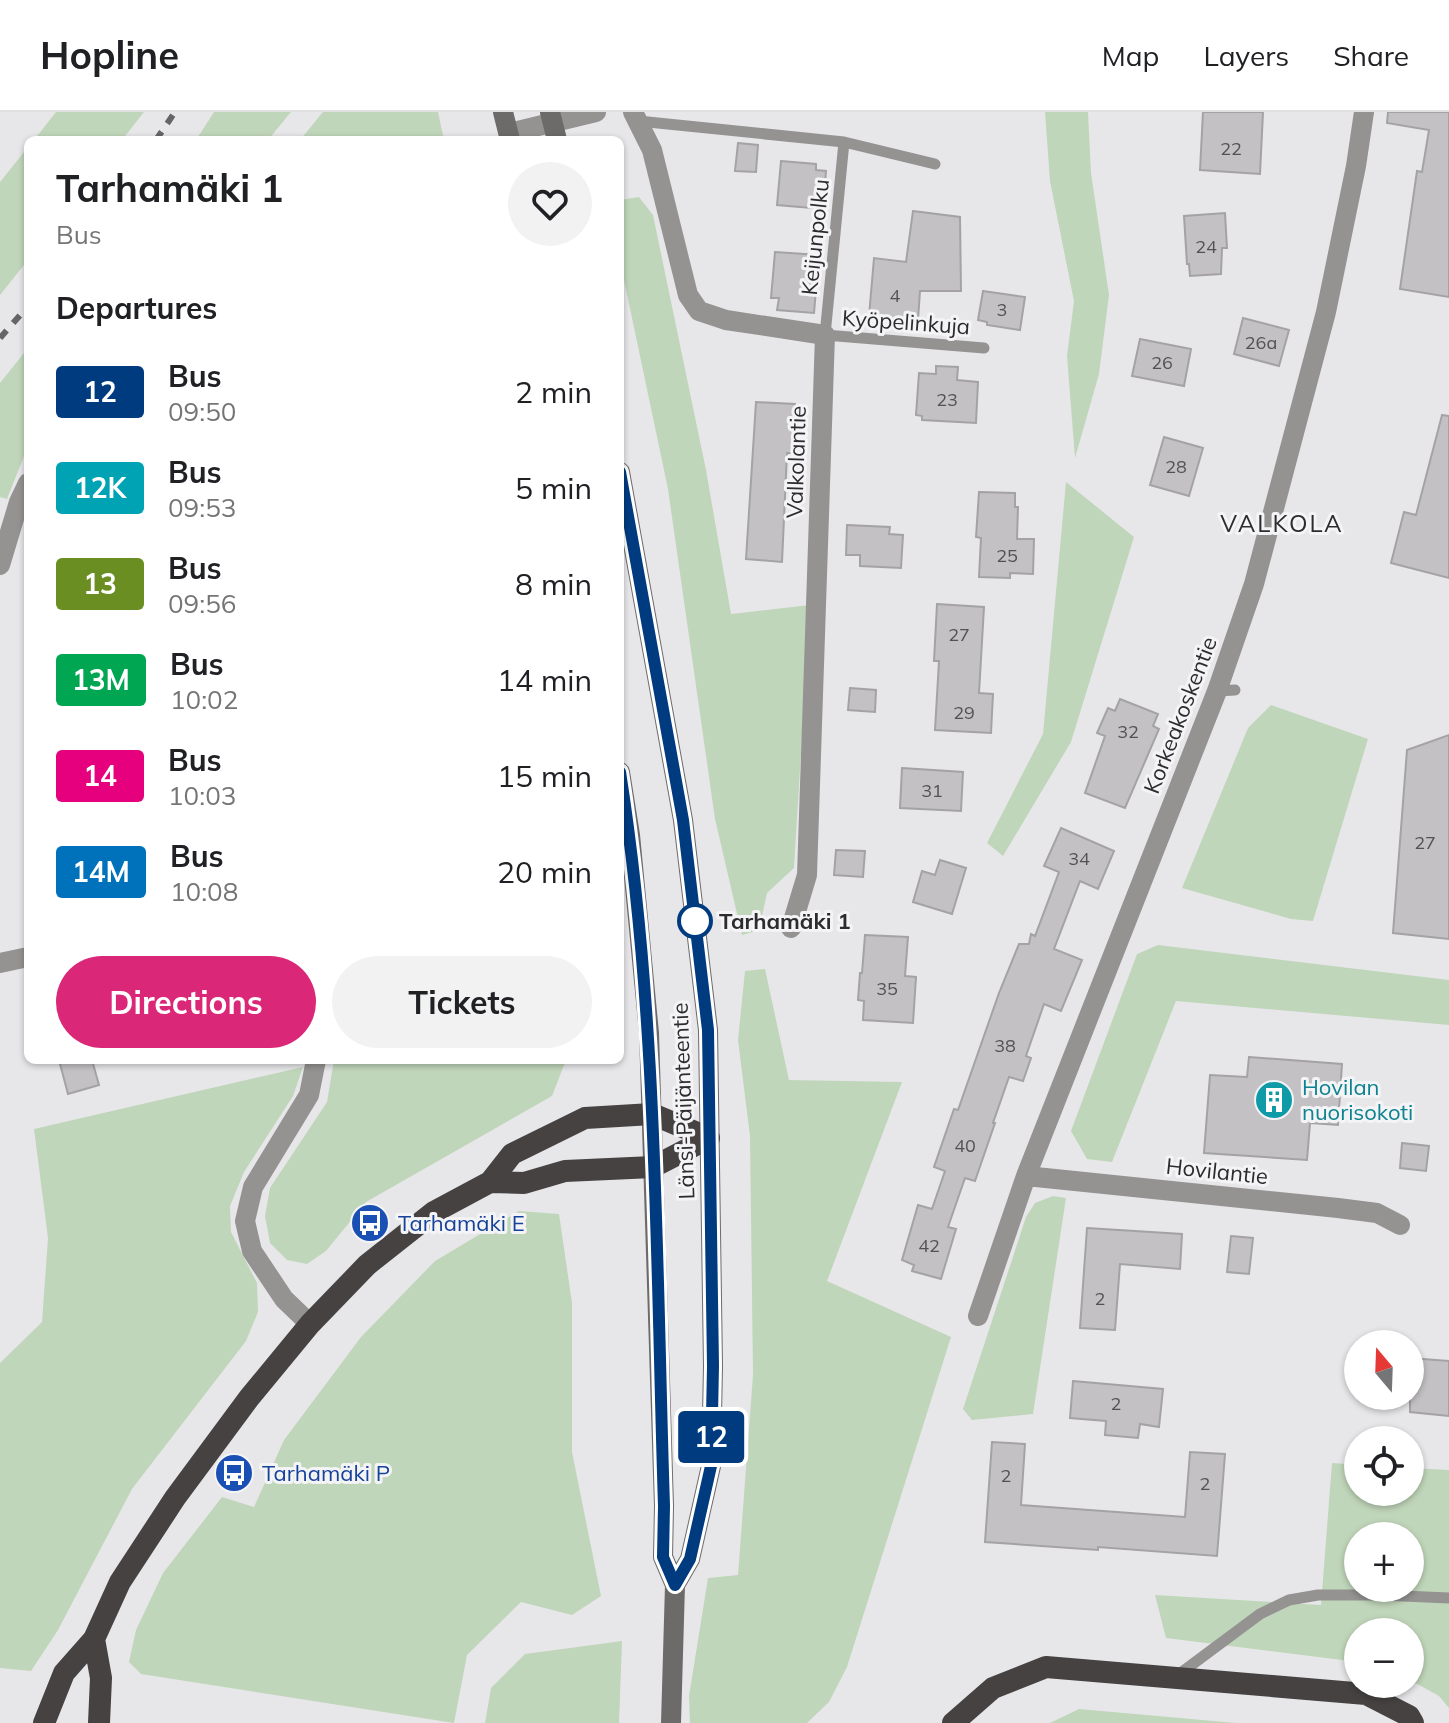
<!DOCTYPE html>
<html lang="en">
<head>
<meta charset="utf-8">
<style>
	:root { --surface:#fff; --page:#f2f2f2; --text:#202124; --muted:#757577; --line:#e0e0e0; --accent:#db2777 }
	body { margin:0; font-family:Mulish,sans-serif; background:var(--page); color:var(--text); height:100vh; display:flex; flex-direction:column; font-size:30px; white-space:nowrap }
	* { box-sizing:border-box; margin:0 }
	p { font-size:26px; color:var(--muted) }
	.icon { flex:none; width:44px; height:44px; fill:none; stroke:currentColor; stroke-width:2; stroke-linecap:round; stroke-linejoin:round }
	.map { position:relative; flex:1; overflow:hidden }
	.side { position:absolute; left:24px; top:24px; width:600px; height:928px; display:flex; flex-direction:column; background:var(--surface); border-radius:12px; box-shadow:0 2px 6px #0004 }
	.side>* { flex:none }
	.badge { padding:0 16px; border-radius:6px; font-size:28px; line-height:52px }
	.needle { width:52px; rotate:341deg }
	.fabs { position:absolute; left:1344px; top:1218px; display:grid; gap:16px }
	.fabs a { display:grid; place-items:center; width:80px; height:80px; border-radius:50%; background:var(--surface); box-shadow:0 2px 6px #0004; font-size:40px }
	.map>.badge { position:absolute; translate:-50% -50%; box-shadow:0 0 0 4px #fff }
	h2 { padding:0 32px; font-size:30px; line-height:72px }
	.round { display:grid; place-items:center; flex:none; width:84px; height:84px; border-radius:42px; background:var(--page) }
	.overview { display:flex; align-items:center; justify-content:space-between; height:136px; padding:0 32px }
	h1 { font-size:38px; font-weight:700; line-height:60px }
	.action { display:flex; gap:16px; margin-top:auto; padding:16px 32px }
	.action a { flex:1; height:92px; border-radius:48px; background:var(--accent); color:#fff; font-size:32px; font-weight:700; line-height:92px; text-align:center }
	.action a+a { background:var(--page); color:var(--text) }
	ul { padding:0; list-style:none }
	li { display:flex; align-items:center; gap:24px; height:96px; padding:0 32px }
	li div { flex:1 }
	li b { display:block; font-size:30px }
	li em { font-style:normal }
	li .badge { min-width:88px; font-weight:700; text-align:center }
	header { display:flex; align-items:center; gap:48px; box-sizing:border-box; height:112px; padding:0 40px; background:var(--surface); border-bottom:2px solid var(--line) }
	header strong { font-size:38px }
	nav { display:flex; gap:44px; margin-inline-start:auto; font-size:28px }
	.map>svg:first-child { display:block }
	.green { fill:#c0d6ba; fill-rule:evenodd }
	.building { fill:#c3c1c3; stroke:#a4a2a5; stroke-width:2 }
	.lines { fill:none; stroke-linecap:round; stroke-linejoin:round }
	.service { stroke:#949392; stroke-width:11 }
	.minor { stroke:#949392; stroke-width:20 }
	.tertiary { stroke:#949392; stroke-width:20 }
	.secondary { stroke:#6d6a6a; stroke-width:20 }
	.trunk { stroke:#464242; stroke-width:22 }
	.rail { stroke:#656568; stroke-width:6; stroke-dasharray:10 10; stroke-linecap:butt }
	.line-casing { stroke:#fff; stroke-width:18 }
	.line { stroke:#003b80; stroke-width:12 }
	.stop-dot { fill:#fff; stroke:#003b80; stroke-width:4 }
	.labels { text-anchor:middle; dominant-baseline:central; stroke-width:6; stroke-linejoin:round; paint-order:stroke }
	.number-label { font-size:18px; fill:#525153 }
	.street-label { font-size:22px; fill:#2c2c2e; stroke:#f4f4f7 }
	.stop-label { font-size:22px; font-weight:bold; fill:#2c2c2e; stroke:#f4f4f7; text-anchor:start }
	.culture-label { font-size:22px; fill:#0d838f; stroke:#f4f4f7; text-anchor:start }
	.transit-label { font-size:22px; fill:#164399; stroke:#f4f4f7; text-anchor:start }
	.neighbourhood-label { font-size:24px; letter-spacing:2px; fill:#2c2c2e; stroke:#f4f4f7 }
</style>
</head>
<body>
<header>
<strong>Hopline</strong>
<nav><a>Map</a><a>Layers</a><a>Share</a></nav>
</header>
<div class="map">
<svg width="1449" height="1611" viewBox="0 0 1449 1611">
	<rect width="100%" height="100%" fill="#e7e7ea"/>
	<!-- green -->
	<path class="green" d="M 56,0 L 144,0 L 122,28 L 34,28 Z
		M 214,0 L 291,0 L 268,28 L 196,28 Z
		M 323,0 L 438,0 L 444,28 L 300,28 Z
		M 1045,0 L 1088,0 L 1091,61 L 1109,183 L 1099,262 L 1075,346 L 1067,244 L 1074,189 L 1050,69 Z
		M 28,35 L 28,148 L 0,183 L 0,70 Z
		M 639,85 L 653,103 L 706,358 L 731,502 L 810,493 L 794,756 L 767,781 L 759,818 L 742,823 L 715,707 L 668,377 L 620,149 L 620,88 Z
		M 28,236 L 28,334 L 7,387 L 0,385 L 0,271 Z
		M 1066,370 L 1134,425 L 1071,630 L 1003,744 L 987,731 L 1043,622 Z
		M 1271,593 L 1368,627 L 1313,809 L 1291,807 L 1182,776 L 1248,616 Z
		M 1158,833 L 1449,868 L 1449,913 L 1176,889 L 1112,1050 L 1087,1047 L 1071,1019 L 1137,842 Z
		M 765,857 L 789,968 L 902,970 L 827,1169 L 951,1225 L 847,1555 L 829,1590 L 807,1611 L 690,1611 L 689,1584 L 708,1466 L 738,1463 L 753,1263 L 750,1024 L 738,928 L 745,859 Z
		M 334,948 L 566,948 L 552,984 L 366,1090 L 326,1139 L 307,1152 L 287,1148 L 270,1131 L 265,1104 L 270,1076 L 327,990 Z
		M 303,955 L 293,984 L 244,1060 L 230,1094 L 231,1120 L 257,1171 L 258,1200 L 246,1229 L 132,1377 L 58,1518 L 31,1559 L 0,1556 L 0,1251 L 42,1210 L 48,1126 L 34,1017 Z
		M 1053,1084 L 1066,1086 L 1033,1302 L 972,1308 L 963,1297 L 1026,1105 L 1035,1091 Z
		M 519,1099 L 559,1102 L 572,1191 L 572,1340 L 601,1484 L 572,1503 L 521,1490 L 467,1543 L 454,1611 L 141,1562 L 129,1550 L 136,1518 L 163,1461 L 222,1385 L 254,1395 L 284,1328 L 361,1225 L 435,1149 Z
		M 1332,1351 L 1358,1353 L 1358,1380 L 1410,1380 L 1410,1356 L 1449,1358 L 1449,1596 L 1439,1584 L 1410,1568 L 1410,1520 L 1358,1520 L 1358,1550 L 1166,1526 L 1155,1483 L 1321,1493 ZM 1358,1424 L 1410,1424 L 1410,1476 L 1358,1476 Z
		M 622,1529 L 619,1611 L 485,1611 L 491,1576 L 525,1542 Z
		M 1079,1597 L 1236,1611 L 1050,1611 Z"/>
	<!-- building -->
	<path class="building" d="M 1203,0 L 1263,0 L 1260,62 L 1200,58 Z
		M 1388,0 L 1449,0 L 1449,185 L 1400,177 L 1417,59 L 1422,60 L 1429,18 L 1387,11 Z
		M 738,31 L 758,33 L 756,60 L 735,59 Z
		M 781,49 L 816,52 L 816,58 L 826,59 L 823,97 L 777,93 Z
		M 913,99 L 960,105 L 961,179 L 920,179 L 918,208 L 869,204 L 874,146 L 906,150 Z
		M 1225,101 L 1227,136 L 1222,136 L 1221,162 L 1190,164 L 1189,152 L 1187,152 L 1184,104 Z
		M 775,140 L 819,143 L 814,201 L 777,198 L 779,186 L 771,186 Z
		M 983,179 L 1025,185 L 1020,218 L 987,213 L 987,210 L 978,208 Z
		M 1243,206 L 1289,218 L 1279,254 L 1234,242 Z
		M 1140,227 L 1191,237 L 1184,274 L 1132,264 Z
		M 936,254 L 958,255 L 957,268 L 978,270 L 976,311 L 922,308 L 922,304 L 916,303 L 919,261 L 936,262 Z
		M 756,290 L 795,292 L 792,341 L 787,341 L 782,450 L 746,447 Z
		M 1442,303 L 1449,304 L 1449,466 L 1391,451 L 1404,400 L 1416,403 Z
		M 1164,325 L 1203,336 L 1189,384 L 1150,373 Z
		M 979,380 L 1015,381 L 1015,395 L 1018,395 L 1017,427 L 1034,427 L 1033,462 L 1010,461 L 1010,466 L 979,465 L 981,426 L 976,425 Z
		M 847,413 L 890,415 L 889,422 L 903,423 L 901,456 L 860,454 L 860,443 L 846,443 Z
		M 937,492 L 984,495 L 979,581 L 993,582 L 991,621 L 935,618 L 939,549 L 934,549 Z
		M 850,576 L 876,578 L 875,600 L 848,598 Z
		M 1120,587 L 1158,602 L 1153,614 L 1159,617 L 1125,696 L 1085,681 L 1105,624 L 1097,621 L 1108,596 L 1115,599 Z
		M 1449,623 L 1449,827 L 1393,821 L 1407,638 Z
		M 902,656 L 963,660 L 961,699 L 900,696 Z
		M 1061,716 L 1114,739 L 1098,777 L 1080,769 L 1054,837 L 1082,848 L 1061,899 L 1044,892 L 1026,944 L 1031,946 L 1023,969 L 1009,965 L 993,1011 L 995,1011 L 975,1069 L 965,1066 L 948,1115 L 956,1117 L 941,1167 L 912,1159 L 914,1153 L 902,1148 L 918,1093 L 932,1097 L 945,1059 L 934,1055 L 954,997 L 958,998 L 999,881 L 1019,832 L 1029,832 L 1031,822 L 1035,824 L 1059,760 L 1044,754 Z
		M 836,738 L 865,739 L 863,765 L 834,763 Z
		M 940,748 L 966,756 L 952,802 L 913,790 L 922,759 L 935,763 Z
		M 865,823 L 908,825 L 905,864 L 916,865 L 913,911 L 863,908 L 864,889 L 858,888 L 860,861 L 862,861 Z
		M 1249,945 L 1342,952 L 1338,1013 L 1310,1011 L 1307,1048 L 1204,1041 L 1210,963 L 1247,965 Z
		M 59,948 L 92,948 L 99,973 L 68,982 Z
		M 1402,1031 L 1429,1034 L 1426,1059 L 1400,1056 Z
		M 1087,1116 L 1182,1122 L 1180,1157 L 1120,1152 L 1115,1218 L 1080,1216 Z
		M 1231,1124 L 1253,1126 L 1249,1162 L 1227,1160 Z
		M 1410,1246 L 1449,1249 L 1449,1304 L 1410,1300 Z
		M 1073,1269 L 1163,1277 L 1159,1315 L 1140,1312 L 1138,1326 L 1105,1323 L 1106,1309 L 1070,1306 Z
		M 992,1330 L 1025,1332 L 1021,1393 L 1185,1405 L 1190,1340 L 1225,1342 L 1217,1444 L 1098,1435 L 1098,1438 L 985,1430 Z"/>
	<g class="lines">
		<!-- service -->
		<path class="service" d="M 638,9 L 844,30 L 935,52
			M 844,30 L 825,223 L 984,236
			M 1217,579 L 1235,578
			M 1178,1563 L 1260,1502 L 1289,1488 L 1318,1483 L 1380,1483 L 1449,1486"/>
		<!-- minor -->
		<path class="minor" d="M 633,0 L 652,38 L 688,183 L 699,199 L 726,208 L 825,223 L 807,763 L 791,816
			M 0,453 L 19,390 L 28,371
			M 0,851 L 28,845
			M 1026,1064 L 1338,1096 L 1377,1101 L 1400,1113
			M 978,1204 L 1026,1064 L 1217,579 L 1254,472 L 1326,200 L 1356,54 L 1364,0
			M 310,1212 L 284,1187 L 252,1139 L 245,1109 L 253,1075 L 309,983 L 316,948"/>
		<!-- tertiary -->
		<path class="tertiary" d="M 509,21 L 596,0"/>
		<!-- secondary -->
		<path class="secondary" d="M 503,0 L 510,28
			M 550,0 L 557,28
			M 620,360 L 683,708 L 708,918 L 713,1254 L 711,1354 L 690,1447 L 675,1473
			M 620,660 L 630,723 L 649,921 L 664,1394 L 663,1445 L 675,1473 L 671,1611"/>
		<!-- trunk -->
		<path class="trunk" d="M 490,1070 L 524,1071 L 565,1059 L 653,1055 L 709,1026
			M 94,1527 L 101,1566 L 99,1611
			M 44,1611 L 64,1561 L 94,1527 L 120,1470 L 175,1386 L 249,1286 L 310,1212 L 367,1153 L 434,1100 L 490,1070 L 512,1042 L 585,1006 L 652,1002 L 709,1026
			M 953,1611 L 993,1576 L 1046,1555 L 1366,1582 L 1409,1604 L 1413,1611"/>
		<!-- rail -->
		<path class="rail" d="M 156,28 L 175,0
			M 0,226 L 28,194"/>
	</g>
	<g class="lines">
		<defs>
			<path id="line" d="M 620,360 L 683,708 L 708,918 L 713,1254 L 711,1354 L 690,1447 L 675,1473 L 663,1445 L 664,1394 C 656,1149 658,903 620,660"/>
		</defs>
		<!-- line casing -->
		<use href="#line" class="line-casing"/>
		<!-- line -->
		<use href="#line" class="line"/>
	</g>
	<!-- icons -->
	<defs>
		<symbol id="building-disc" viewBox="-11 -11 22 22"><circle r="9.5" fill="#0f9aa8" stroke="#f4f4f7"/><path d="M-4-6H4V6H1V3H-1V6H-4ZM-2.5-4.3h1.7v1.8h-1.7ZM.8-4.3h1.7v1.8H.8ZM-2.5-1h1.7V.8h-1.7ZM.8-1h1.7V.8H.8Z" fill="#fff"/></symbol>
		<symbol id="bus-disc" viewBox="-11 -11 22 22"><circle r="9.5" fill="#1a4fb4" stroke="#f4f4f7"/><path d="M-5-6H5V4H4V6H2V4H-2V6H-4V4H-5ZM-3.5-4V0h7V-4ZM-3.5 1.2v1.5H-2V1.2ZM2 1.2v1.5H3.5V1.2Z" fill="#fff"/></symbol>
	</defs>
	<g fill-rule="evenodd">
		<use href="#building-disc" x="1252" y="966" width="44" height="44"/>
		<use href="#bus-disc" x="348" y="1089" width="44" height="44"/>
		<use href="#bus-disc" x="212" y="1339" width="44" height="44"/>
	</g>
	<!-- markers -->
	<circle class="stop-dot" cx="695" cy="809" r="16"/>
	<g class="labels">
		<!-- number labels -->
		<g class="number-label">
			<text x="1231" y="36">22</text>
			<text x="1206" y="134">24</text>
			<text x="895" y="183">4</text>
			<text x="1002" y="197">3</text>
			<text x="1261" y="230">26a</text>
			<text x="1162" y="250">26</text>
			<text x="947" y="287">23</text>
			<text x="1176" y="354">28</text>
			<text x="1007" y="443">25</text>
			<text x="959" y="522">27</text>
			<text x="964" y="600">29</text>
			<text x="1128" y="619">32</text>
			<text x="932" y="678">31</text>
			<text x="1425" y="730">27</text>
			<text x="1079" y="746">34</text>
			<text x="887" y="876">35</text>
			<text x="1005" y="933">38</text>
			<text x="965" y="1033">40</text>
			<text x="929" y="1133">42</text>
			<text x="1100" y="1186">2</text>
			<text x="1116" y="1291">2</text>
			<text x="1006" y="1363">2</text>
			<text x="1205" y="1371">2</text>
		</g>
		<!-- street labels -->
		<g class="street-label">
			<text transform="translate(815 125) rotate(-84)">Keijunpolku</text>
			<text transform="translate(906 210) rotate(4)">Kyöpelinkuja</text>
			<text transform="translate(796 350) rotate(-88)">Valkolantie</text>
			<text transform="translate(1180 603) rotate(-69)">Korkeakoskentie</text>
			<text transform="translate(683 989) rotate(-92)">Länsi-Päijänteentie</text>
			<text transform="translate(1217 1059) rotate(6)">Hovilantie</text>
		</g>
		<!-- stop labels -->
		<g class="stop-label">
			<text x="719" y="809">Tarhamäki 1</text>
		</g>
		<!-- culture labels -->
		<g class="culture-label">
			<text x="1302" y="975">Hovilan<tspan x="1302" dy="25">nuorisokoti</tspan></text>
		</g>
		<!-- transit labels -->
		<g class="transit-label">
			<text x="398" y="1111">Tarhamäki E</text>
			<text x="262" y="1361">Tarhamäki P</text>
		</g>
		<!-- neighbourhood labels -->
		<g class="neighbourhood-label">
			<text x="1282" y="411">VALKOLA</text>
		</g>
	</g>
</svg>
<div class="fabs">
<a><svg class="needle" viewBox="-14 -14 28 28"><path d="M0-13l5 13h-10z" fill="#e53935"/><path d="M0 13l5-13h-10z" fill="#757577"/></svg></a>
<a><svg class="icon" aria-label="locate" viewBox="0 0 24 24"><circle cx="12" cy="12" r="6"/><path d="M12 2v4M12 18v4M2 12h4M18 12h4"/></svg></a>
<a>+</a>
<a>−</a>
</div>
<b class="badge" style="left:711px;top:1325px;background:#003b80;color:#fff">12</b>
<section class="side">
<div class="overview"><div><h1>Tarhamäki 1</h1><p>Bus</p></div><a class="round"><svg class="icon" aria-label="heart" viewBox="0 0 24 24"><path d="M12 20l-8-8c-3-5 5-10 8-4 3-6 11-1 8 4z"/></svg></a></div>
<h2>Departures</h2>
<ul>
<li><span class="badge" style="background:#003b80;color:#fff">12</span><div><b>Bus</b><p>09:50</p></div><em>2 min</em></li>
<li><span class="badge" style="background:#00a3b4;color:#fff">12K</span><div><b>Bus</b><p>09:53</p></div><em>5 min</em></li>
<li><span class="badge" style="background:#6b8e23;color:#fff">13</span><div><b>Bus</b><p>09:56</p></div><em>8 min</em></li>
<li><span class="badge" style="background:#00a651;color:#fff">13M</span><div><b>Bus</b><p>10:02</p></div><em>14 min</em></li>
<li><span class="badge" style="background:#e6007e;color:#fff">14</span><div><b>Bus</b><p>10:03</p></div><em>15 min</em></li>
<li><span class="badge" style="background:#0072bc;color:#fff">14M</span><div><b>Bus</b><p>10:08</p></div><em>20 min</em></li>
</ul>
<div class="action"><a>Directions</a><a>Tickets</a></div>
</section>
</div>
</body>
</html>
